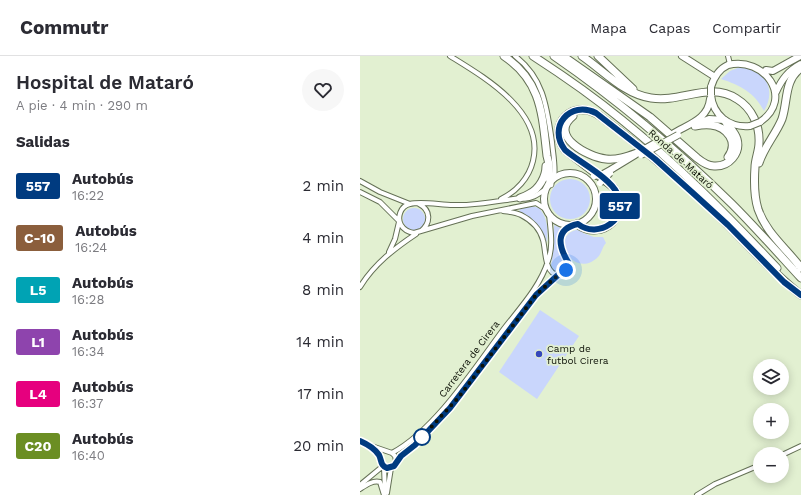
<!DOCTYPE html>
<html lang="es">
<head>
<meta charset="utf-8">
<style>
	:root { --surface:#fff; --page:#f7f7f7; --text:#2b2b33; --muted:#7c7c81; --line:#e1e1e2 }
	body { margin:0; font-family:"Work Sans",sans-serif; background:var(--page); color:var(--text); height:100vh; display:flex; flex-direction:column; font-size:15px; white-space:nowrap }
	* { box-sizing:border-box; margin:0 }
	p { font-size:13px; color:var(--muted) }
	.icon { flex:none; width:22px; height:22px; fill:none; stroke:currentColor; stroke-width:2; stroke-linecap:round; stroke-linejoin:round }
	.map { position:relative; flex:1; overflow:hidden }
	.drawer { display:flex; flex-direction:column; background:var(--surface); width:360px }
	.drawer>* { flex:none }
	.badge { padding:0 8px; border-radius:3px; font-size:14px; line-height:26px }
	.controls { position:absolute; left:393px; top:303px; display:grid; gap:8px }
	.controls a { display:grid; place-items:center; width:36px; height:36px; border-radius:50%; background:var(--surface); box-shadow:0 2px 10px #0003; font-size:20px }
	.you { position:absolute; width:20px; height:20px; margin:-10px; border:3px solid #fff; border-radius:50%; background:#1a73e8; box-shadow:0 0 0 6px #1a73e833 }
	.map>.badge { position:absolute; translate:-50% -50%; box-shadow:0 0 0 2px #fff }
	h2 { padding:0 16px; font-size:15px; line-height:36px }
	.round { display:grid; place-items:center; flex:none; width:42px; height:42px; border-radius:21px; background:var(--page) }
	.headline { display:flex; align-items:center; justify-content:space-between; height:68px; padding:0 16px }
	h1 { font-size:19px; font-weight:600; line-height:30px }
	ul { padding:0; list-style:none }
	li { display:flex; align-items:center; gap:12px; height:52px; padding:0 16px }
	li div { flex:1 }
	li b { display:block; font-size:15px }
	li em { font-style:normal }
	li .badge { min-width:44px; font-weight:700; text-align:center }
	header { display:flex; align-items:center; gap:24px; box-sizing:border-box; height:56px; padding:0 20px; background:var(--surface); border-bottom:1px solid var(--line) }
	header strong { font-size:19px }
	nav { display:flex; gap:22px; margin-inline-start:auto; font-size:14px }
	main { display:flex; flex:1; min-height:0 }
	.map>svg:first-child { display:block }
	.green { fill:#c9d6fc }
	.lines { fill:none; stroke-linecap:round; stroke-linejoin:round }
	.street-casing { stroke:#657156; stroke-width:6 }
	.secondary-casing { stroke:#657156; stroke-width:8 }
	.highway-casing { stroke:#657156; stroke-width:9 }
	.street { stroke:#fff; stroke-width:4 }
	.secondary { stroke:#fff; stroke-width:6 }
	.highway { stroke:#fff; stroke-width:7 }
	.secondary-bridge-casing { stroke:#657156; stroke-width:8; stroke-linecap:butt }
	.secondary-bridge { stroke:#fff; stroke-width:6 }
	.line-casing { stroke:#fff; stroke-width:9 }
	.line { stroke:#003b80; stroke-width:6 }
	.walk { stroke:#0d1107; stroke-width:4; stroke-dasharray:0 7.2 }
	.poi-dot { fill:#3548ba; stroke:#e2f0d1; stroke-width:1.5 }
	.stop-dot { fill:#fff; stroke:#003b80; stroke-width:2 }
	.labels { text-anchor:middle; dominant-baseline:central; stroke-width:3.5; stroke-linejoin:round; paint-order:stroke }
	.street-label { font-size:10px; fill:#0d1107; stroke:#e2f0d1 }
	.poi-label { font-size:10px; fill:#0d1107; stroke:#e2f0d1; text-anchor:start }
</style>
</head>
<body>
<header>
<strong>Commutr</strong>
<nav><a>Mapa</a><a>Capas</a><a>Compartir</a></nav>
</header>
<main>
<section class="drawer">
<div class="headline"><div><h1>Hospital de Mataró</h1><p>A pie · 4 min · 290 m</p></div><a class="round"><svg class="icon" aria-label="heart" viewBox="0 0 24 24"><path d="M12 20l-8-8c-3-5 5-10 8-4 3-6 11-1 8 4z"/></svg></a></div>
<h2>Salidas</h2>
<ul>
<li><span class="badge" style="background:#003b80;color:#fff">557</span><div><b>Autobús</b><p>16:22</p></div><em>2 min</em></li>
<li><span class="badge" style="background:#8b5e3c;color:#fff">C-10</span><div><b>Autobús</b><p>16:24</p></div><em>4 min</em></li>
<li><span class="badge" style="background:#00a3b4;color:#fff">L5</span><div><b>Autobús</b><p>16:28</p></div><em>8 min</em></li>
<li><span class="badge" style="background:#8e44ad;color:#fff">L1</span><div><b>Autobús</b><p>16:34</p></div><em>14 min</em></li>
<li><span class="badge" style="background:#e6007e;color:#fff">L4</span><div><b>Autobús</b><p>16:37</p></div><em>17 min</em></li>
<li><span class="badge" style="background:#6b8e23;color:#fff">C20</span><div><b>Autobús</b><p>16:40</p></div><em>20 min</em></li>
</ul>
</section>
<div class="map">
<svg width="441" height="439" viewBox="0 0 441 439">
	<rect width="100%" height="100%" fill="#e2f0d1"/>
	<!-- green -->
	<path class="green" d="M 380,11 C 405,11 417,34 404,55 C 395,37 380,29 361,23 L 370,15 Z
		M190 143a20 20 0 1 1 40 0a20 20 0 1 1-40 0Z
		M 172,150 L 179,152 C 188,162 188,175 187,187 C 183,171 172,163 159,155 L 161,152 Z
		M43 163a11 11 0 1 1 22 0a11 11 0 1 1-22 0Z
		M 194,169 L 203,173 C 194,185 198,195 206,206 L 204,213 L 199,216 L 194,215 L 191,209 L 193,195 Z
		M 216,174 L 223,175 L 223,177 L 234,181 L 243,181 L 246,187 C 242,191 242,197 238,201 C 215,224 188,182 216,174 Z
		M 180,254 L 219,280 L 177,343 L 139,316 Z"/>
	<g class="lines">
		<defs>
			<path id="street" d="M 90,0 C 124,21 185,56 173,105 C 169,122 156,136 141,143
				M 155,0 C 184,22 187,52 192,86 C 193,98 196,111 194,123
				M 368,0 L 370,8
				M 0,125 L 20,136 L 50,148
				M 187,132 C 179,138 170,145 160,142 C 138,145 115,150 93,149 C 81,149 61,145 50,148 C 40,150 37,162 41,169 C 44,174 48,176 54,177 L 112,160 L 171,148 L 176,147 L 187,154
				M 0,136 L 20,146 L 39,165
				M 59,148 C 71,154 71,167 61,175
				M 143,155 C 149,156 155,156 161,159 C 171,164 180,173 183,184 C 186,194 184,217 198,219
				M 29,196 L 35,183 L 39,166
				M 0,231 C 14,208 35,192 56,178
				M 0,386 L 32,397 L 35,400 L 36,405
				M 6,387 L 19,399 L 23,410 L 27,412 L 34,410 L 41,400 L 72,372 L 98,342 L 176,239 L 191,224 L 206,214 L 208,206 C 199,190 196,181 212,169
				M 32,397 C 75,374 114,313 143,274 C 159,253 180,231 188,205 C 194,189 190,173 189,157
				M 422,399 L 441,390
				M 24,411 L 25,437
				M 0,429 L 23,410
				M 0,433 C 6,429 13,424 20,426 L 24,439
				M 27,437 L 31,412
				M 337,439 L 355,428 L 400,409"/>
			<path id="secondary" d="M 322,0 L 355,21
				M 406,14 L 413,15 L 440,0
				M 351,31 C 354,21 359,13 368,9 C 404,0 435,42 400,66
				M 416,36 C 422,23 428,15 441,8
				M 351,39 C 353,59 369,72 390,70
				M 337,68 L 349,63 L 364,64
				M 314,77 C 329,68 348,63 350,43
				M 252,113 L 275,99
				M184 143a26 26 0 1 1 52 0a26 26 0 1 1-52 0Z"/>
			<path id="highway" d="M 144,0 C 182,26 182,58 187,100 L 189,108 L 190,128
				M 173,0 C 204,20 234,41 262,64 C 318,109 368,160 417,212
				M 194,0 C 258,44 317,94 372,148 C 396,172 418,197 441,222
				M 203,0 L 290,61 L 337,102 C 342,106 348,110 354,110 C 369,111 381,97 377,83 C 375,76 369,71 365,65
				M 222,0 C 244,15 264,38 291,42 C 321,47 350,25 377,43 C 392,52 400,70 399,87 C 399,95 395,103 395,111 C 394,125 394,140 398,153 C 406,177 426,192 441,212
				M 238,0 L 273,33
				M 213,60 C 188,80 228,101 246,103 C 257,104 266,101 277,97
				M 335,70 C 340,69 345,68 351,69 C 367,71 379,86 368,101
				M 399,107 C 404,91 416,78 422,63 C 428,45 424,24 441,12
				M 160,142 C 163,141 166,140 169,138 C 179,133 186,121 186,110
				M 217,168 C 243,187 273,157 253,131 L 205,94 C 186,69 213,41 240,60 C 285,94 329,130 368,169 C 392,193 414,218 441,239"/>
		</defs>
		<!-- street casing -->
		<use href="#street" class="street-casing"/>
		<!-- secondary casing -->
		<use href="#secondary" class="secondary-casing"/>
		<!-- highway casing -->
		<use href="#highway" class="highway-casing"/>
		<!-- street -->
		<use href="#street" class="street"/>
		<!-- secondary -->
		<use href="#secondary" class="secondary"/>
		<!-- highway -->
		<use href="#highway" class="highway"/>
		<defs>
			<path id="secondary-bridge" d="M 351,39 L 351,31
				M 390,70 L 400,66
				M 279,96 L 295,87
				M 281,99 L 318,79
				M 234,120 L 243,118 L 252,113
				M 240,127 L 250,117"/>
		</defs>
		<!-- secondary-bridge casing -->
		<use href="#secondary-bridge" class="secondary-bridge-casing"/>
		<!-- secondary-bridge -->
		<use href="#secondary-bridge" class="secondary-bridge"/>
	</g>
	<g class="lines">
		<defs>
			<path id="line" d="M 0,385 C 7,388 15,393 19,399 C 22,405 20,409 27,412 L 34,410 L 41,400 L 55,389 L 90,352 L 176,239 L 198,219 C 205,219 208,213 208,206 C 199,191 194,173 218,168 C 238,184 271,162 257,137 C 249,121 219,106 205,94 C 187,71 210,44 236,57 L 295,103 L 334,138 L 368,169 L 424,226 L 441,239"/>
		</defs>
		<!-- line casing -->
		<use href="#line" class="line-casing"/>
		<!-- line -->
		<use href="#line" class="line"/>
		<!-- walk -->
		<path class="walk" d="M 62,381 L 98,342 L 176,239 L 198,219 L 202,218 L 206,214"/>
	</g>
	<!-- markers -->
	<circle class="poi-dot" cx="179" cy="298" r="4"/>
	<circle class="stop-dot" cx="62" cy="381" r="8"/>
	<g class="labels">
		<!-- street labels -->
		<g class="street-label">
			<text transform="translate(321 103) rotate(42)">Ronda de Mataró</text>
			<text transform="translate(109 303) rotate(-53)">Carretera de Cirera</text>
		</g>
		<!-- poi labels -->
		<g class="poi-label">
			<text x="187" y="292">Camp de<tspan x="187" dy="12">futbol Cirera</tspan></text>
		</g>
	</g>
</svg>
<div class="controls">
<a><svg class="icon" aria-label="layers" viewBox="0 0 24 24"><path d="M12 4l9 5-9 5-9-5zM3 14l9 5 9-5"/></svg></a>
<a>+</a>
<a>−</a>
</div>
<div class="you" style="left:206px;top:214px"></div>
<b class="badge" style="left:260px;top:150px;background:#003b80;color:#fff">557</b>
</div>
</main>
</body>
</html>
